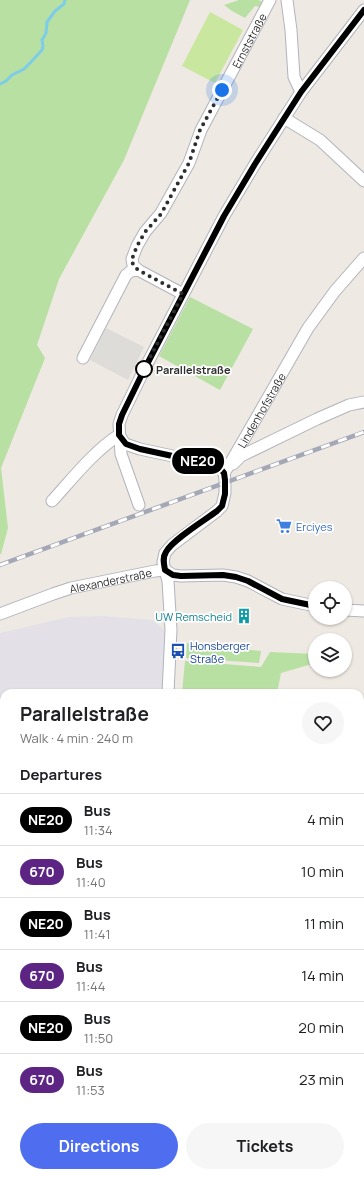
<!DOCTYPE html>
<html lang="en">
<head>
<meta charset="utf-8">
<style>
	:root { --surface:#fff; --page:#f6f6f6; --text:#202124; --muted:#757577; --line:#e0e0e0; --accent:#4e6def }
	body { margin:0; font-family:Manrope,sans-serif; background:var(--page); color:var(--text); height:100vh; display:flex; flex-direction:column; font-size:15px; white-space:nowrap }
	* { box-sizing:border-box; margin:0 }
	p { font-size:13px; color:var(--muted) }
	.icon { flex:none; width:22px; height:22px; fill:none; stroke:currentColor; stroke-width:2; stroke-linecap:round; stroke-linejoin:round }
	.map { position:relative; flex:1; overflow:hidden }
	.sheet { position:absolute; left:0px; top:689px; width:364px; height:488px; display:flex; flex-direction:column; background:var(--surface); border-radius:12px 12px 0 0; box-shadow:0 1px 3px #0004 }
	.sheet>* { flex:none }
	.badge { padding:0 8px; border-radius:13px; font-size:14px; line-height:26px }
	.controls { position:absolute; left:308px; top:581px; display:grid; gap:8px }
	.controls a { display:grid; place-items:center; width:44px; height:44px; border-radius:50%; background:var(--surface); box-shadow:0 1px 3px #0004; font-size:20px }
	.you { position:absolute; width:20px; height:20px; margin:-10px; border:3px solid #fff; border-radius:50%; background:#1a73e8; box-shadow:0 0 0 6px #1a73e833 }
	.map>.badge { position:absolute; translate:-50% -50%; box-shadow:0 0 0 2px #fff }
	h2 { padding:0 20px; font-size:15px; line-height:36px }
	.round { display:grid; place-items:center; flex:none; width:42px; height:42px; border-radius:21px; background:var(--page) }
	.head { display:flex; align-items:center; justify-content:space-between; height:68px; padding:0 20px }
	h1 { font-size:19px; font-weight:700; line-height:30px }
	.cta { display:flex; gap:8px; margin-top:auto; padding:8px 20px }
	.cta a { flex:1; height:46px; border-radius:24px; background:var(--accent); color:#fff; font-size:16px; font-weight:700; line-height:46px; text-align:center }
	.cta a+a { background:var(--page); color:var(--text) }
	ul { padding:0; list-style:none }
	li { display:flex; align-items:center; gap:12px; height:52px; padding:0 20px; border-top:1px solid var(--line) }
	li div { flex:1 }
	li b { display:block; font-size:15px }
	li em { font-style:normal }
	li .badge { min-width:44px; font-weight:700; text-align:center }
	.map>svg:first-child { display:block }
	.industrial { fill:#e3e1e7 }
	.green { fill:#b8e0a2 }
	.pitch { fill:#c9e79f }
	.plaza { fill:#dedcd8 }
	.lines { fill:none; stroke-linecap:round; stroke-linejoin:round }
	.stream { stroke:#7dcce8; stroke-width:3 }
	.street-casing { stroke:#b2b4bd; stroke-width:13 }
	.secondary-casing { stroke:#b2b4bd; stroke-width:17 }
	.primary-casing { stroke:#c9c9c9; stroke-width:19 }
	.street { stroke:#fff; stroke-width:11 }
	.secondary { stroke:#fff; stroke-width:15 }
	.primary { stroke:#e9ca6c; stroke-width:17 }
	.rail-casing { stroke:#a4a7b6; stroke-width:4.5 }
	.rail { stroke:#fff; stroke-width:3; stroke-dasharray:9; stroke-linecap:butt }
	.line-casing { stroke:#fff; stroke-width:9 }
	.line { stroke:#000; stroke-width:6 }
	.walk { stroke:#2e2e2e; stroke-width:4; stroke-dasharray:0 7.2 }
	.stop-dot { fill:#fff; stroke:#000; stroke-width:2 }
	.labels { text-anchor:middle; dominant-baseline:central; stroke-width:3.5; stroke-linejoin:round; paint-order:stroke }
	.street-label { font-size:11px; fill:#2e2e2e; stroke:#fff }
	.stop-label { font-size:11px; font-weight:bold; fill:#2e2e2e; stroke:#fff; text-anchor:start }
	.shop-label { font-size:11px; fill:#366cbe; stroke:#fff; text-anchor:start }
	.culture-label { font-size:11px; fill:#0d838f; stroke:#fff; text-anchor:end }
	.transit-label { font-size:11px; fill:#164399; stroke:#fff; text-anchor:start }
</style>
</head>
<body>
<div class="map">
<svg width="364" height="1177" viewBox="0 0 364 1177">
	<rect width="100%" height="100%" fill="#eee9e2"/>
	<!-- industrial -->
	<path class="industrial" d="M 103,616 L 152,620 L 167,632 L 163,693 L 4,693 L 4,822 L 0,821 L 0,633 L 69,617 Z"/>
	<!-- green -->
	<path class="green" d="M 0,0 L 190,0 L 124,160 L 59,279 L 37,345 L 45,358 L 1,468 L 8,528 L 1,554 L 0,554 Z
		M 239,0 L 258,0 L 263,2 L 260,7 L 255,6 L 245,18 L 232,11 L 224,5 Z
		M 190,297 L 253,329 L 220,390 L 159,356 Z
		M 187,643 L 261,651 L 259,663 L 186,658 Z
		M 270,652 L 315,654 L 315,663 L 281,673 L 277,693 L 182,693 L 185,661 L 261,667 Z"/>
	<!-- pitch -->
	<path class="pitch" d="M 210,12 L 243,30 L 215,83 L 182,66 Z"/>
	<!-- plaza -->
	<path class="plaza" d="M 106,328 L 144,347 L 128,380 L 90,360 Z"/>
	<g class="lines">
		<!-- stream -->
		<path class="stream" d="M 0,84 L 6,81 L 12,75 L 24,69 L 31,62 L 42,50 L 43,46 L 42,40 L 46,33 L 47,22 L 55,11 L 64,4 L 65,0"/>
		<defs>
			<g id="street">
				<path d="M 287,0 L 291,30 L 294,77 L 301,92"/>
				<path d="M 284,118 L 320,140 L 364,181"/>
				<path id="s1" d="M 183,294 L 138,270 L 133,265 L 132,259 L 137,246 L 145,232 L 161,213 L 189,163 L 201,130 L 270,0"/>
				<path d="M 83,358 L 126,275 L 131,271 L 138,270"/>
				<path d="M 119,435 L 125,444 L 140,449 L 205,463 L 219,467 L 224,473 L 225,480 L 225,493 L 222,506 L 217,511 L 172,545 L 165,553 L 163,562 L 168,581 L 171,630 L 168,693"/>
				<path d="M 233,464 L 241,456 L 317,419 L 349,405 L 364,402"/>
				<path id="s2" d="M 224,473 L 231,462 L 308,328 L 335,291 L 364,258"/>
				<path d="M 52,501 C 72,479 94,451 119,435"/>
				<path d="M 139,505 L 121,454 L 119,424 L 122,415 L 144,370 L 224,216 L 255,164 L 301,92 L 364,10"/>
				<path d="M 345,610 L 364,611"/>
				<path id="s3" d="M 0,614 L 53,594 L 71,588 L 155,571 L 165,570 L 173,575 L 181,576 L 223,575 L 236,577 L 248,581 L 282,599 L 315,606"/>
				<path d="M 360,781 L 364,778"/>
				<path d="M 360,916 L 364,916"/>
				<path d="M 360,1017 L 364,1017"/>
				<path d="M 0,1066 L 4,1066"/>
				<path d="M 360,1131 L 364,1131"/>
				<path d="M 281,1177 L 281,1173"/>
				<path d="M 319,1177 L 319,1173"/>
			</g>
			<path id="secondary" d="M 0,792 L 4,792
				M 0,954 L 4,952"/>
			<path id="primary" d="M 360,825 L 364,824
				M 0,835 L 4,835"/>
		</defs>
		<!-- street casing -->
		<use href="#street" class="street-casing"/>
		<!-- secondary casing -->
		<use href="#secondary" class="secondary-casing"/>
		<!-- primary casing -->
		<use href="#primary" class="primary-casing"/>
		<!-- street -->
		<use href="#street" class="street"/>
		<!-- secondary -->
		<use href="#secondary" class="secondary"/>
		<!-- primary -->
		<use href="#primary" class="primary"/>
		<defs>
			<path id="rail" d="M 0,565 L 364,432"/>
		</defs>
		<!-- rail casing -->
		<use href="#rail" class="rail-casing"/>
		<!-- rail -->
		<use href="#rail" class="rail"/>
	</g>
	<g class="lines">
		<defs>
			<path id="line" d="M 315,606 L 282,599 L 248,581 L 236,577 L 223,575 L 181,576 L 173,575 L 165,570 C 164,564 162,558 166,552 C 172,540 205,520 217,511 L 222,506 L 225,494 L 225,480 L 224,473 L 219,467 L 205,463 L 140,449 L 126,444 L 119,435 L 119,424 L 122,415 L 144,370 L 224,216 L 255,164 L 301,92 L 364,10"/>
		</defs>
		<!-- line casing -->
		<use href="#line" class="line-casing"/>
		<!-- line -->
		<use href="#line" class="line"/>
		<!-- walk -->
		<path class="walk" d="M 144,369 L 183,294 L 138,270 L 133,265 L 132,259 L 137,246 L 145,232 L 161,214 L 189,163 L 200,130 L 222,90"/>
	</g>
	<!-- icons -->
	<defs>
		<symbol id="supermarket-bare" viewBox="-9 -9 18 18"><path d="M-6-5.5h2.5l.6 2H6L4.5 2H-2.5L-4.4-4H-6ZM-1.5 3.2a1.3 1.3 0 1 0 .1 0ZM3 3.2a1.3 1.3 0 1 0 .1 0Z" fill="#3f7fe0" stroke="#fff" stroke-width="2.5" paint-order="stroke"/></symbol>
		<symbol id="building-bare" viewBox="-9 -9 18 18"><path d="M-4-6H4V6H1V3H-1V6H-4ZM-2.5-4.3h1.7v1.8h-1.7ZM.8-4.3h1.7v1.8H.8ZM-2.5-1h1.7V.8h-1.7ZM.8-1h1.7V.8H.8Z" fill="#0f9aa8" stroke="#fff" stroke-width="2.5" paint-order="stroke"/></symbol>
		<symbol id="bus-bare" viewBox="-9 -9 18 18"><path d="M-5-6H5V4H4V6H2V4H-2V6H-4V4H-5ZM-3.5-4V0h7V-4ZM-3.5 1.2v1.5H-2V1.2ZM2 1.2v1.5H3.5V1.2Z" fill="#1a4fb4" stroke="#fff" stroke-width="2.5" paint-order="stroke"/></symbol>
	</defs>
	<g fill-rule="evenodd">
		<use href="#supermarket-bare" x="273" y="515" width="22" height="22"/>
		<use href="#building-bare" x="233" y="605" width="22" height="22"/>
		<use href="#bus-bare" x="167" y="640" width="22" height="22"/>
	</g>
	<!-- markers -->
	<circle class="stop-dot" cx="144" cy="369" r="8"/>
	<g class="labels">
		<!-- street labels -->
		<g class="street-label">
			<text stroke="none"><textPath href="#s1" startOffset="313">Ernststraße</textPath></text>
			<text stroke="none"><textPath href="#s2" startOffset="73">Lindenhofstraße</textPath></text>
			<text stroke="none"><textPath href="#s3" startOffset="116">Alexanderstraße</textPath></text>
		</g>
		<!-- stop labels -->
		<g class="stop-label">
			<text x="156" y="369">Parallelstraße</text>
		</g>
		<!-- shop labels -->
		<g class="shop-label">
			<text x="296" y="526">Erciyes</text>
		</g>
		<!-- culture labels -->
		<g class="culture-label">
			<text x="232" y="616">UW Remscheid</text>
		</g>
		<!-- transit labels -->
		<g class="transit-label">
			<text x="190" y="645">Honsberger<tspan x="190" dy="13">Straße</tspan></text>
		</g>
	</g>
</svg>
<div class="controls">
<a><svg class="icon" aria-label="locate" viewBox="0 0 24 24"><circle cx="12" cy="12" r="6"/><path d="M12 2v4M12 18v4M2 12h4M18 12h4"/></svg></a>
<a><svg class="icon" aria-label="layers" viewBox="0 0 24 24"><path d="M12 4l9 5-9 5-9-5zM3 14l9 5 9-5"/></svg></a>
</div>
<div class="you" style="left:222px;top:90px"></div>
<b class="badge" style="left:198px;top:461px;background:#000;color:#fff">NE20</b>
<section class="sheet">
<div class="head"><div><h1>Parallelstraße</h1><p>Walk · 4 min · 240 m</p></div><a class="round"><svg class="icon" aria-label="heart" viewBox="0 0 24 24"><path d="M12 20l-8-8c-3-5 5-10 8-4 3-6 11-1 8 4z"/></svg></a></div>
<h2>Departures</h2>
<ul>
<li><span class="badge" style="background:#000;color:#fff">NE20</span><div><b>Bus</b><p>11:34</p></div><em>4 min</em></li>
<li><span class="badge" style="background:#5c2483;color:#fff">670</span><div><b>Bus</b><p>11:40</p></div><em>10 min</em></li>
<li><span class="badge" style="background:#000;color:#fff">NE20</span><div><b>Bus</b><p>11:41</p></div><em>11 min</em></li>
<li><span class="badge" style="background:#5c2483;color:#fff">670</span><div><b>Bus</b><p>11:44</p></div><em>14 min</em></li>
<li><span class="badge" style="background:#000;color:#fff">NE20</span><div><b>Bus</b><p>11:50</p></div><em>20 min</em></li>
<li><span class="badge" style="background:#5c2483;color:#fff">670</span><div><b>Bus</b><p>11:53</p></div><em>23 min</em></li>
</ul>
<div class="cta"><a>Directions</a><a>Tickets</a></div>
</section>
</div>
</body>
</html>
